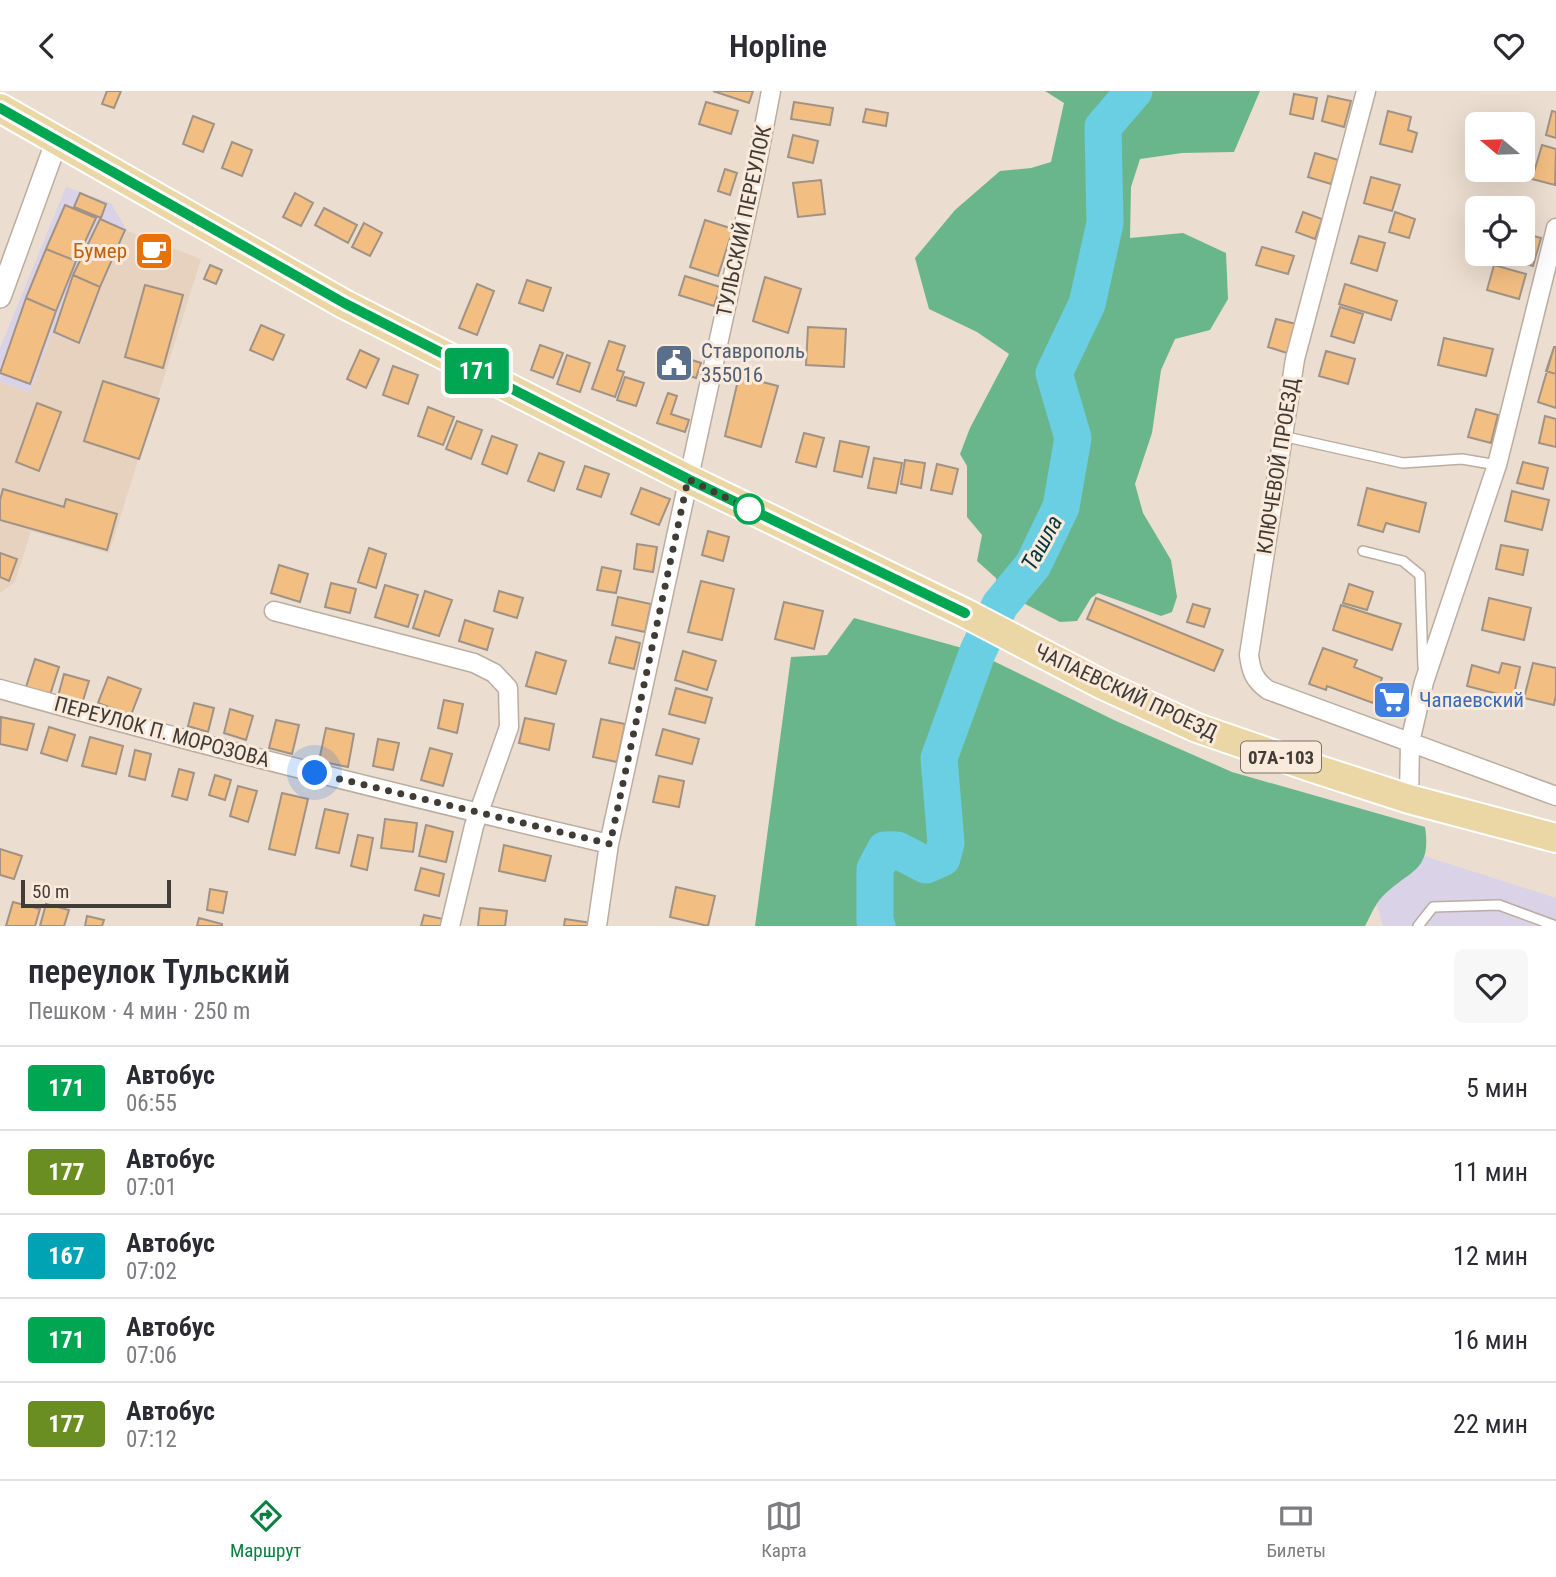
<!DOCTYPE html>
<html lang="ru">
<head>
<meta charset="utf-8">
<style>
	:root { --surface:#fff; --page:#f7f7f7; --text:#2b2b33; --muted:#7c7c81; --line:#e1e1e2; --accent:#0b8043 }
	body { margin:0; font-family:"Roboto Condensed",sans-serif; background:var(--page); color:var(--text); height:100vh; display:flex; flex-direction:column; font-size:26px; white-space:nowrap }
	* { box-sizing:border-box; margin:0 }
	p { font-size:23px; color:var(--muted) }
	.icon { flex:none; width:38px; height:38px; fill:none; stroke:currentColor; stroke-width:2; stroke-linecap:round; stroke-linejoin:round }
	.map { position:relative; height:835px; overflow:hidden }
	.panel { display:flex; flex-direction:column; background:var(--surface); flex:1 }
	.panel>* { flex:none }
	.badge { padding:0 14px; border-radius:5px; font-size:24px; line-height:46px }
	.needle { width:46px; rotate:289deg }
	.tools { position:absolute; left:1465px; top:21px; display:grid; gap:14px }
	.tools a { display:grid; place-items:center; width:70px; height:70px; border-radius:10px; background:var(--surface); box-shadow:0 7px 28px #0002; font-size:35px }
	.scale { position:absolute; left:21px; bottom:18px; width:150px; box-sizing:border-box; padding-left:7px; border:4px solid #413c36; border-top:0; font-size:19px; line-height:24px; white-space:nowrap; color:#413c36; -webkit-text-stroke:5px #f9eadc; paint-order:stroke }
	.you { position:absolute; width:35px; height:35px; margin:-18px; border:5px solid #fff; border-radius:50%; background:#1a73e8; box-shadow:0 0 0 10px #1a73e833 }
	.map>.badge { position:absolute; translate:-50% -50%; box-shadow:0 0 0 4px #fff }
	.round { display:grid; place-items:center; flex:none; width:74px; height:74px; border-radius:10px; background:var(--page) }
	.headline { display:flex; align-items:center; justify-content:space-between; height:119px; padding:0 28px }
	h1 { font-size:33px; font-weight:600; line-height:52px }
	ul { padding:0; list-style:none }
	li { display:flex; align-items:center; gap:21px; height:84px; padding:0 28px; border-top:2px solid var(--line) }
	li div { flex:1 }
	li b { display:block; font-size:26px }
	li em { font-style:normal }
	li .badge { min-width:77px; font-weight:700; text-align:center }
	header { display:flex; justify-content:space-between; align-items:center; height:91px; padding:0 28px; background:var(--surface); font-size:32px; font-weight:600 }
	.tab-bar { display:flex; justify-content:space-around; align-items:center; height:98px; border-top:2px solid var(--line); background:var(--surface); font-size:19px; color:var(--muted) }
	.tab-bar a { display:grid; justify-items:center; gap:4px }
	.tab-bar .selected { color:var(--accent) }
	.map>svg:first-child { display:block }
	.commercial { fill:#dad2e7 }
	.built { fill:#e6d2be }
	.forest { fill:#6ab68c }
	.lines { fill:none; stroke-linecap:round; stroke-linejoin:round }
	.river { stroke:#6acfe2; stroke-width:37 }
	.building { fill:#f3be82; stroke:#a09386; stroke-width:2 }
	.service-casing { stroke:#bbada0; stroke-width:12 }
	.minor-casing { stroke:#bbada0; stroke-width:21 }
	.tertiary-casing { stroke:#bbada0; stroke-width:24 }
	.primary-casing { stroke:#fff; stroke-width:32 }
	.service { stroke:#fff; stroke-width:9 }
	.minor { stroke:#fff; stroke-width:18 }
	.tertiary { stroke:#fff; stroke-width:21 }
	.primary { stroke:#ebd7a6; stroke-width:28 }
	.line-casing { stroke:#fff; stroke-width:16 }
	.line { stroke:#00a651; stroke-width:10 }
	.walk { stroke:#413c36; stroke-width:7; stroke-dasharray:0 12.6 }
	.stop-dot { fill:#fff; stroke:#00a651; stroke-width:3.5 }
	.labels { text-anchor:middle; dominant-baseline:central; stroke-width:6; stroke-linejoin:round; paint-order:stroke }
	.shield { fill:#f9eadc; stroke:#787068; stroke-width:2 }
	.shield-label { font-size:19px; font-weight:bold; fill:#413c36 }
	.street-label { font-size:21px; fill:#413c36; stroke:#f9eadc }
	.food-label { font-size:21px; fill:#c56008; stroke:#f9eadc; text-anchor:end }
	.service-label { font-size:21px; fill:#4e5e75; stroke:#f9eadc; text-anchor:start }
	.shop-label { font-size:21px; fill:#366cbe; stroke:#f9eadc; text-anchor:start }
	.water-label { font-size:23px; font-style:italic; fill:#063840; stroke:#f9eadc }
</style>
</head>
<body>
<header><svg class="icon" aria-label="back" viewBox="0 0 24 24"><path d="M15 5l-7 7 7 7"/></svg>Hopline<svg class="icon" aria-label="heart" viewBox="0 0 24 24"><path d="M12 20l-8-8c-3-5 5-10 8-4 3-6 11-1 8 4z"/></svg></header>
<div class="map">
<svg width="1556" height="835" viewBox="0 0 1556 835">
	<rect width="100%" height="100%" fill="#ebddcf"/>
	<!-- commercial -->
	<path class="commercial" d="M 66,96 L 111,112 L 127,140 L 101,197 L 81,254 L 52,242 L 30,302 L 0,291 L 0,257 Z
		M 1421,764 L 1556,807 L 1556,835 L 1383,835 L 1375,807 Z"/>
	<!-- built -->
	<path class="built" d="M 127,140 L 201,168 L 109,462 L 31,440 L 15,491 L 0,502 L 0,291 L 30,302 L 52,242 L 81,254 L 101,197 Z"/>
	<!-- forest -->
	<path class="forest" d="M 1045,0 L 1260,0 L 1234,61 L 1182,62 L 1140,68 L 1131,96 L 1130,147 L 1183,142 L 1226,162 L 1228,208 L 1210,239 L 1175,248 L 1161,279 L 1152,342 L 1135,393 L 1143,422 L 1171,469 L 1177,506 L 1172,521 L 1161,525 L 1098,502 L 1091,507 L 1077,530 L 1060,531 L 998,499 L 996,487 L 977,470 L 982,444 L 967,426 L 967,375 L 960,363 L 970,337 L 1009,263 L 977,241 L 929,218 L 915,167 L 955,119 L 1000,80 L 1031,77 L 1051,71 L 1064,12 Z
		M 854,527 L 973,560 L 1116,630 L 1232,681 L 1425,736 C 1432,782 1409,778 1382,806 C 1375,813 1370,826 1365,835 L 755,835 L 791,566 L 827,564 Z"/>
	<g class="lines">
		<!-- river -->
		<path class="river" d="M 877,835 L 875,830 L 875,778 L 885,759 L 897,759 L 926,774 L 942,767 L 946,752 L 939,667 L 978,560 L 1000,514 L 1033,474 L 1061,416 L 1073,347 L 1054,282 L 1087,213 L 1105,132 L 1103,36 L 1134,0"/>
	</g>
	<!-- building -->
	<path class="building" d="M 107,0 L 121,0 L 114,17 L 102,13 Z
		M 713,0 L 753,0 L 749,12 Z
		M 1294,3 L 1317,7 L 1313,28 L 1290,23 Z
		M 1328,5 L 1351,10 L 1344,36 L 1322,30 Z
		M 706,11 L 738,20 L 731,43 L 699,33 Z
		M 794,11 L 833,17 L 830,34 L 791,28 Z
		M 866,18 L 888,22 L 886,35 L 863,31 Z
		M 1388,20 L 1411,26 L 1408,39 L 1417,42 L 1412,61 L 1380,53 Z
		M 1552,20 L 1556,21 L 1556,47 L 1546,44 Z
		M 193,25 L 214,33 L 203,61 L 183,53 Z
		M 793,44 L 818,50 L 813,72 L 788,66 Z
		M 232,51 L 252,59 L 242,85 L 222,77 Z
		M 1542,54 L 1556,58 L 1555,94 L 1532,88 Z
		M 1315,62 L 1338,69 L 1331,93 L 1308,86 Z
		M 725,78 L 737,82 L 730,104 L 718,100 Z
		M 1371,86 L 1400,94 L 1392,120 L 1364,112 Z
		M 821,89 L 825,123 L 798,126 L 793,92 Z
		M 80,102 L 106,113 L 101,127 L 74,116 Z
		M 295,102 L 313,112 L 301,135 L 283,126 Z
		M 65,114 L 96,127 L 76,170 L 46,158 Z
		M 324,117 L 357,134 L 348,152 L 315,134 Z
		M 1303,121 L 1322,128 L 1315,148 L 1296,141 Z
		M 1395,121 L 1415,128 L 1409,147 L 1389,141 Z
		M 100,128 L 125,139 L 100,196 L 73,184 Z
		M 705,129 L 733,138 L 718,185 L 690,176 Z
		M 364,132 L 382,142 L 370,165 L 352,156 Z
		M 1522,142 L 1541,147 L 1533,175 L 1508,168 L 1509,163 L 1522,163 Z
		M 146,144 L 170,153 L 163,170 L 140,160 Z
		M 1359,145 L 1385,152 L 1377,180 L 1351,172 Z
		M 1262,156 L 1294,165 L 1288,183 L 1256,174 Z
		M 46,158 L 76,170 L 56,220 L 26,207 Z
		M 210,174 L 222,179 L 216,193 L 204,188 Z
		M 1494,174 L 1526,183 L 1519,208 L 1487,199 Z
		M 73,184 L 100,196 L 79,252 L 54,241 Z
		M 685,185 L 720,196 L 714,215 L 679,204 Z
		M 765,186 L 801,198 L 788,242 L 753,230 Z
		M 527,189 L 551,197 L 543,220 L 519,212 Z
		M 477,193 L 494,200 L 477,244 L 459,237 Z
		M 1345,193 L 1397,210 L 1391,229 L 1339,213 Z
		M 145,194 L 183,204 L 163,277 L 125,266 Z
		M 26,207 L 56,220 L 30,293 L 0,282 Z
		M 1340,216 L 1363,223 L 1354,252 L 1331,245 Z
		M 1276,228 L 1296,233 L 1287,262 L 1268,256 Z
		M 261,234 L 284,244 L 273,269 L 250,259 Z
		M 808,236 L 846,238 L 844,276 L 806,274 Z
		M 1444,247 L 1493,258 L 1486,285 L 1438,274 Z
		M 609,250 L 625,255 L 617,279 L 624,281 L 615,306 L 592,298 Z
		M 540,254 L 563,262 L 553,287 L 531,279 Z
		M 1554,256 L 1556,256 L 1556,317 L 1538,311 Z
		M 1554,256 L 1556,256 L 1556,283 L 1546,280 Z
		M 360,259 L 379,268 L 366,297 L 347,288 Z
		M 664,260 L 701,272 L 696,287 L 659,276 Z
		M 1326,260 L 1355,268 L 1348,293 L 1319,285 Z
		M 567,264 L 590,272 L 580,301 L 557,293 Z
		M 393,275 L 418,284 L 408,313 L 383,304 Z
		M 739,285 L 778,295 L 761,356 L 725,345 Z
		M 625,286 L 644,292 L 636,315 L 617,309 Z
		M 103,290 L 159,308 L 139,368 L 84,350 Z
		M 668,302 L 677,305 L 671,323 L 689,329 L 685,341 L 657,332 Z
		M 37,312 L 61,321 L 39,380 L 16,371 Z
		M 428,316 L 454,326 L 443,354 L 418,345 Z
		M 1476,318 L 1498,324 L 1491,352 L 1468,346 Z
		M 1545,325 L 1556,328 L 1556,356 L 1539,352 Z
		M 457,330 L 482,339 L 471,368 L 446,358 Z
		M 804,342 L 824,347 L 816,376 L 796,371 Z
		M 492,345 L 517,354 L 507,383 L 482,373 Z
		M 840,350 L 869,356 L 862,386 L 834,380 Z
		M 539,362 L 564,371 L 554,400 L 528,390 Z
		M 874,367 L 902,372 L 896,402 L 868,397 Z
		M 905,369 L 925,372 L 921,397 L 901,393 Z
		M 1523,371 L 1548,377 L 1543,398 L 1517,392 Z
		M 937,373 L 958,378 L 952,403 L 931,399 Z
		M 585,375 L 609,383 L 601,406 L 577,398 Z
		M 641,397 L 670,408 L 659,434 L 631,423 Z
		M 1367,397 L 1426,412 L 1419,441 L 1386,432 L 1383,441 L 1358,434 Z
		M 3,398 L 64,416 L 66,408 L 117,423 L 107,459 L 0,429 L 0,409 Z
		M 1512,400 L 1549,409 L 1542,439 L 1505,430 Z
		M 708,440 L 729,446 L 723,470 L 702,464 Z
		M 637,453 L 657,456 L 653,481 L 634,478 Z
		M 1501,454 L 1528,459 L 1523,484 L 1496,478 Z
		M 369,457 L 386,463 L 376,497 L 358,491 Z
		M 0,462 L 17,468 L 9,490 L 0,486 Z
		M 279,474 L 308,483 L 300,511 L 271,502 Z
		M 602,476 L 621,480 L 616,502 L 597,499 Z
		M 701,490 L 734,498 L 722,549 L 688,541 Z
		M 331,492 L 356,498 L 350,522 L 325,516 Z
		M 1349,493 L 1373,501 L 1367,519 L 1343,512 Z
		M 385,494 L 418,504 L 408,536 L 375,526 Z
		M 425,500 L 452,509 L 439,545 L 413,537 Z
		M 499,500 L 523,507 L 517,527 L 494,520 Z
		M 618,506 L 651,513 L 645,541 L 612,534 Z
		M 1096,507 L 1223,559 L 1214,580 L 1087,528 Z
		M 1489,507 L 1531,517 L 1524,549 L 1482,539 Z
		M 784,511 L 823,520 L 814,558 L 775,548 Z
		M 1193,513 L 1210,518 L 1204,536 L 1187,531 Z
		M 1341,514 L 1401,533 L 1392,559 L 1333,539 Z
		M 465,529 L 493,538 L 487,559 L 459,550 Z
		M 616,546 L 640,552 L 634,578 L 609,572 Z
		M 1323,557 L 1357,569 L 1354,576 L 1382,587 L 1373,612 L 1327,595 L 1326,599 L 1309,593 Z
		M 683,560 L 716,570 L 707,599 L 675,589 Z
		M 536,561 L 566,570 L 556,603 L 526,595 Z
		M 35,568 L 59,576 L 50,604 L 26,596 Z
		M 1502,572 L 1520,576 L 1513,607 L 1467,595 L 1472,574 L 1499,582 Z
		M 1533,572 L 1556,577 L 1556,604 L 1554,614 L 1524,607 Z
		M 64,583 L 89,590 L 81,616 L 57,609 Z
		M 108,586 L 141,598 L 131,624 L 98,612 Z
		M 676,597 L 712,607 L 705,632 L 669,623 Z
		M 444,609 L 463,613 L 457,642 L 438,637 Z
		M 194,612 L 214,617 L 208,641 L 188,635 Z
		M 230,618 L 253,625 L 246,649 L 224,642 Z
		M 1,626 L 34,633 L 27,659 L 0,653 Z
		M 525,627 L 554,633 L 549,659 L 519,652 Z
		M 601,628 L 625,633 L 617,671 L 593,666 Z
		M 276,629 L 299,634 L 292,663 L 269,657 Z
		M 49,636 L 75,644 L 67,670 L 41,662 Z
		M 326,637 L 354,643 L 348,676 L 319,670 Z
		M 663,638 L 699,648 L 692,673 L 656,664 Z
		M 90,646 L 123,655 L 116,683 L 82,675 Z
		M 378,648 L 399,652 L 393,679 L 373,675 Z
		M 430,657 L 452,663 L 443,695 L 421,689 Z
		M 135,659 L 151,663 L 145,689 L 129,685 Z
		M 179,678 L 194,682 L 187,709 L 172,705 Z
		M 215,684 L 231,689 L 225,709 L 209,704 Z
		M 659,685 L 684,690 L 679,716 L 653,711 Z
		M 238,695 L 257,700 L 248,731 L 230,725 Z
		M 282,702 L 308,708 L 295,764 L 269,758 Z
		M 325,718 L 348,723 L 339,762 L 316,757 Z
		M 385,728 L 417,732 L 413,761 L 381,757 Z
		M 426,734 L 453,741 L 446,771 L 419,765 Z
		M 358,744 L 373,747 L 367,779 L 351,775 Z
		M 504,754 L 551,765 L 545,790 L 499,780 Z
		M 0,758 L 22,765 L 14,788 L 0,784 Z
		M 421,777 L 444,783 L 439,805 L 415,799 Z
		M 676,796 L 715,805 L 708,835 L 670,826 Z
		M 210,798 L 227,801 L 223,822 L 207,819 Z
		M 13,811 L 40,818 L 35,835 L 6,835 Z
		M 46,813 L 69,819 L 64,835 L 40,835 Z
		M 480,817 L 507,820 L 505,835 L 478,835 Z
		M 424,824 L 443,828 L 441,835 L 421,835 Z
		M 87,825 L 104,829 L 102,835 L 85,835 Z
		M 199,827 L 222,833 L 222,835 L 197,835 Z
		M 565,828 L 592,832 L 591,835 L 564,835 Z"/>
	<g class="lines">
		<defs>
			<path id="service" d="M 1282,345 L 1403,372 L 1462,368 L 1497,374
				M 1363,460 L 1403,470 L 1420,484 L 1423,576
				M 1418,835 L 1433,816 L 1499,814 L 1556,835"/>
			<path id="minor" d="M 1366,0 L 1295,268 L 1249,564 C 1251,580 1254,589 1268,599 L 1556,705
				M 274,520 L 474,572 L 494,582 L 508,597 L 509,636 L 474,735 L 450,835
				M 0,598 C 202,655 405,705 609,753
				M 1409,708 L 1410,651 L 1424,591 L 1497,374 L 1556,137
				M 597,835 L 609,753 L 754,88 L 771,0"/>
			<path id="tertiary" d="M 0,206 L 57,49"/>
			<path id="primary" d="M 0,17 L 344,213 L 688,388 L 965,522 L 1103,594 L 1197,637 L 1310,676 L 1409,708 L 1556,747"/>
		</defs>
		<!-- service casing -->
		<use href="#service" class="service-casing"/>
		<!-- minor casing -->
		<use href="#minor" class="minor-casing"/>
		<!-- tertiary casing -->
		<use href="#tertiary" class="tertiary-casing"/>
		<!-- primary casing -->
		<use href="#primary" class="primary-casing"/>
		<!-- service -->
		<use href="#service" class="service"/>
		<!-- minor -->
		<use href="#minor" class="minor"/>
		<!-- tertiary -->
		<use href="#tertiary" class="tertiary"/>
		<!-- primary -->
		<use href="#primary" class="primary"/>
	</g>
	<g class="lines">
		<defs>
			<path id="line" d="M 0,17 L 344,212 L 688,388 L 965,522"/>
		</defs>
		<!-- line casing -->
		<use href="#line" class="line-casing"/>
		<!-- line -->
		<use href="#line" class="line"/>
		<!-- walk -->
		<path class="walk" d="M 315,682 L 610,753 L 688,388 L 749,418"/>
	</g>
	<!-- icons -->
	<defs>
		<symbol id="cafe-square" viewBox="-11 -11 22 22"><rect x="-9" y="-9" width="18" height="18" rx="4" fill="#e8710a" stroke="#f9eadc"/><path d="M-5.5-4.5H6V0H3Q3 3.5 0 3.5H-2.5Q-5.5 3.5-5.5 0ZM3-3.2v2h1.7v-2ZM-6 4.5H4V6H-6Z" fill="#fff"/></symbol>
		<symbol id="civic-square" viewBox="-11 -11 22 22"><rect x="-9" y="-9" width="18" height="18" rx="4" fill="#5c6f8a" stroke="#f9eadc"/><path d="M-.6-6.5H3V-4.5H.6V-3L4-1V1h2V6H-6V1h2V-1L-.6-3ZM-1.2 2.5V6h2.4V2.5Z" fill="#fff"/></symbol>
		<symbol id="supermarket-square" viewBox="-11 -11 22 22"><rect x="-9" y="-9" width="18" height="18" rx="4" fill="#3f7fe0" stroke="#f9eadc"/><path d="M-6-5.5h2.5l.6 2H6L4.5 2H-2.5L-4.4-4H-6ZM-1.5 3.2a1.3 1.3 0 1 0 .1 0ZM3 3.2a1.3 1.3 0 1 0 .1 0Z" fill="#fff"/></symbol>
	</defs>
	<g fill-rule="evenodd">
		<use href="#cafe-square" x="132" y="138" width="44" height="44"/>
		<use href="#civic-square" x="652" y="250" width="44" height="44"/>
		<use href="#supermarket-square" x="1370" y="587" width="44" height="44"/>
	</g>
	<!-- markers -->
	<circle class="stop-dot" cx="749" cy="418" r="14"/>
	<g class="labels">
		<!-- shield labels -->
		<rect class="shield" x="1241" y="650.5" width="80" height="31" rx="5"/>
		<g class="shield-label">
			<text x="1281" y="666">07А-103</text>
		</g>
		<!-- street labels -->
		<g class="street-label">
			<text transform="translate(744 130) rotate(-78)">ТУЛЬСКИЙ ПЕРЕУЛОК</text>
			<text transform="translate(1278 375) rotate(-81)">КЛЮЧЕВОЙ ПРОЕЗД</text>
			<text transform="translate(1126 601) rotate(25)">ЧАПАЕВСКИЙ ПРОЕЗД</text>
			<text transform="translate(162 641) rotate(15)">ПЕРЕУЛОК П. МОРОЗОВА</text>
		</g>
		<!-- food labels -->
		<g class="food-label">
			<text x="127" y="160">Бумер</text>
		</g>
		<!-- service labels -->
		<g class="service-label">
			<text x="701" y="260">Ставрополь<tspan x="701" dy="24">355016</tspan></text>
		</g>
		<!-- shop labels -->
		<g class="shop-label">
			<text x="1419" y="609">Чапаевский</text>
		</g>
		<!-- water labels -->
		<g class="water-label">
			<text transform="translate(1042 452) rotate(-61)">Ташла</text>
		</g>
	</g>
</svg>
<div class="tools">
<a><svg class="needle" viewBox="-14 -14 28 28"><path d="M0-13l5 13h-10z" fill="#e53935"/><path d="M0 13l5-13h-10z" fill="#7c7c81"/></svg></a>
<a><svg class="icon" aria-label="locate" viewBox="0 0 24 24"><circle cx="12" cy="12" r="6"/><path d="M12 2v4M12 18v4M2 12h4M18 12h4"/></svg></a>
</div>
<div class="scale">50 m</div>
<div class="you" style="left:315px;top:682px"></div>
<b class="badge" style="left:477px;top:280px;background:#00a651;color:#fff">171</b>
</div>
<section class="panel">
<div class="headline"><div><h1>переулок Тульский</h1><p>Пешком · 4 мин · 250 m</p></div><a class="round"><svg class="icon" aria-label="heart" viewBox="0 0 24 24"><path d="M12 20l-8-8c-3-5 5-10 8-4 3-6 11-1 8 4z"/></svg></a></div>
<ul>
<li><span class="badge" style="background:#00a651;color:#fff">171</span><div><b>Автобус</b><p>06:55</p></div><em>5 мин</em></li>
<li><span class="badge" style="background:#6b8e23;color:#fff">177</span><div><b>Автобус</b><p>07:01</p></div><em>11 мин</em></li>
<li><span class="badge" style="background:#00a3b4;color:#fff">167</span><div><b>Автобус</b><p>07:02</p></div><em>12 мин</em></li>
<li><span class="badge" style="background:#00a651;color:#fff">171</span><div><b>Автобус</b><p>07:06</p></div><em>16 мин</em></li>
<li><span class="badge" style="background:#6b8e23;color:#fff">177</span><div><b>Автобус</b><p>07:12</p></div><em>22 мин</em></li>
</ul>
</section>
<nav class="tab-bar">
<a class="selected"><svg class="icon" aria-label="directions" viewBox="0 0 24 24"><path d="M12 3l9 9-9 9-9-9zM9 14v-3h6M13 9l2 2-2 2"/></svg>Маршрут</a>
<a><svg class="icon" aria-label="map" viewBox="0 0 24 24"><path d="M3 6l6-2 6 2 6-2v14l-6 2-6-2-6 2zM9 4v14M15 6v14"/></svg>Карта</a>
<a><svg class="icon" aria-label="tickets" viewBox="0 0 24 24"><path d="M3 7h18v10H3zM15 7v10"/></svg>Билеты</a>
</nav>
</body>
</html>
